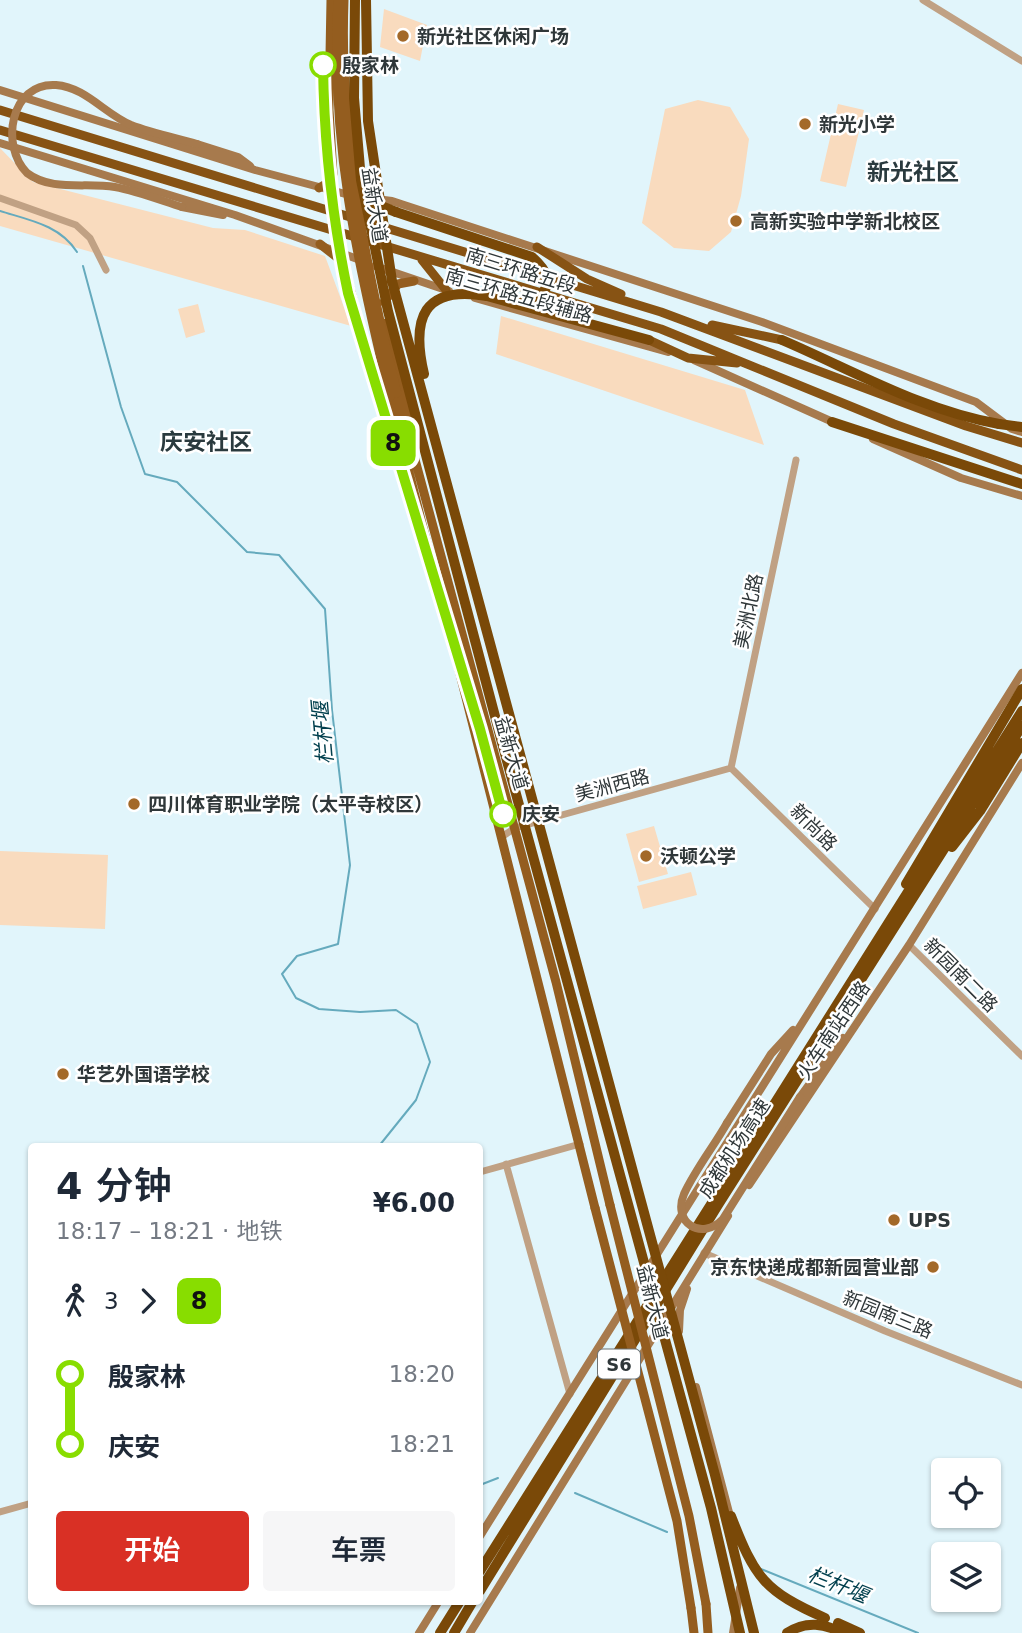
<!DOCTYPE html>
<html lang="zh">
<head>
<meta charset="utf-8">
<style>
	:root { --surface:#fff; --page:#f6f6f7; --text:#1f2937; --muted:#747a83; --accent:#d93025 }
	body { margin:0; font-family:"DejaVu Sans","Noto Sans SC",sans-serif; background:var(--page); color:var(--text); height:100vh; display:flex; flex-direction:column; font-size:26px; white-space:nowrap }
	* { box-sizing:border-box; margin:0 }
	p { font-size:23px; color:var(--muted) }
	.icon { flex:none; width:38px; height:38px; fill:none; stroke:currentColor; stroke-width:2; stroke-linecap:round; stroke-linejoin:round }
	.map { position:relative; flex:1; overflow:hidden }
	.details { position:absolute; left:28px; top:1143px; width:455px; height:462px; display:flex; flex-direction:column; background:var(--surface); border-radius:7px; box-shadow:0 2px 5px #0004 }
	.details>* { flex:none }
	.badge { padding:0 14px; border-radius:10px; font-size:24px; line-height:46px }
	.buttons { position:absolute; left:931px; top:1458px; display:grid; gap:14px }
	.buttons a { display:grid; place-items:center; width:70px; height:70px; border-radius:7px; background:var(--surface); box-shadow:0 2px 5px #0004; font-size:35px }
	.map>.badge { position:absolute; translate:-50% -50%; box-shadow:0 0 0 4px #fff }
	.legs { display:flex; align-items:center; gap:10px; height:77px; padding:0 28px; font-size:23px }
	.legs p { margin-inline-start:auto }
	.headline { display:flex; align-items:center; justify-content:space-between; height:119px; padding:0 28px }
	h1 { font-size:38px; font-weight:600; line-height:52px }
	.primary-button { display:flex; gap:14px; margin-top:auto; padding:14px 28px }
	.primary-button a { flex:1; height:80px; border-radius:7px; background:var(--accent); color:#fff; font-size:28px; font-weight:600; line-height:80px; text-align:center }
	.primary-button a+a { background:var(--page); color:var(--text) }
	ul { padding:0 28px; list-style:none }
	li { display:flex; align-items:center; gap:24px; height:70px; font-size:26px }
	li i { display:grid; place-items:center; width:10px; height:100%; margin:0 9px; background:currentColor }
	li i::after { content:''; width:18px; height:18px; margin:-9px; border:5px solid; border-radius:50%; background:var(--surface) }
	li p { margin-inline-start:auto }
	li:first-child i { background:linear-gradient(#0000 50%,currentColor 0) }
	li:last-child i { background:linear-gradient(currentColor 50%,#0000 0) }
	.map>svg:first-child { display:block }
	.green { fill:#f9dbbe }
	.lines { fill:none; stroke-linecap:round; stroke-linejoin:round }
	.stream { stroke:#65aabd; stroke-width:2 }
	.tertiary { stroke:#c0a184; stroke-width:7 }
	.secondary { stroke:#a77a4d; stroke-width:8 }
	.primary { stroke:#945d1f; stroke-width:9 }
	.trunk { stroke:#875314; stroke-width:9 }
	.motorway { stroke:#7a4908; stroke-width:10 }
	.secondary-bridge { stroke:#a77a4d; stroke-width:8 }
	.primary-bridge { stroke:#945d1f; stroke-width:9 }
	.motorway-bridge { stroke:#7a4908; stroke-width:10 }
	.line-1-casing { stroke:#fff; stroke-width:16 }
	.line-1 { stroke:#8d0; stroke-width:10 }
	.poi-dot { fill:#a36929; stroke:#fff; stroke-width:2.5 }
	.stop-1-dot { fill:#fff; stroke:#8d0; stroke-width:3.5 }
	.labels { text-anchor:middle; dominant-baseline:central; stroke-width:5; stroke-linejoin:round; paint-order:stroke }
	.shield { fill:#fff; stroke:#6d7374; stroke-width:2 }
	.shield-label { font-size:18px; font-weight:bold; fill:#2f3739 }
	.poi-label { font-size:19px; font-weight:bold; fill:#2f3739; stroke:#fff; text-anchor:start }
	.stop-label { font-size:19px; font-weight:bold; fill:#2f3739; stroke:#fff; text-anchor:start }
	.street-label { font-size:19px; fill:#2f3739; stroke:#fff }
	.water-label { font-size:21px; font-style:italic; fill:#013f4d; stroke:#fff }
	.quarter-label { font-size:23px; font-weight:bold; fill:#2a3a3e; stroke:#fff }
</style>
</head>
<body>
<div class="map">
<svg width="1022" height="1633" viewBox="0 0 1022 1633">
	<rect width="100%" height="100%" fill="#e1f5fb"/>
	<!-- green -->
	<path class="green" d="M 384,9 L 427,25 L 420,61 L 380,47 Z
		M 698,100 L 730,107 L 749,139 L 741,196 L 731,232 L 709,251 L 674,248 L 642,223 L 665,109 Z
		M 838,104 L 864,110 L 846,187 L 820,181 Z
		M 0,148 L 33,182 L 213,228 L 245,230 L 325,256 L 351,326 L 0,226 Z
		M 198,304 L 205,332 L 186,338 L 178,309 Z
		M 501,316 L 745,390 L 764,445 L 496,354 Z
		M 654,826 L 668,874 L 639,882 L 626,834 Z
		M 0,851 L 108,855 L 105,929 L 0,925 Z
		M 691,872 L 697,895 L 643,909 L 637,886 Z"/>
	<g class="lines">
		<!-- stream -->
		<path class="stream" d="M 0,211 C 29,220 60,225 77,252
			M 83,266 L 121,407 L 145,474 L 177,482 L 247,552 L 279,555 L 325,609 L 332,710 L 350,865 L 338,944 L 297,956 L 282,974 L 296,998 L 319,1009 L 360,1012 L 396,1010 L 417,1024 L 430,1062 L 416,1100 L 379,1146
			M 480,1485 L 498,1478
			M 575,1493 L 667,1532
			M 761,1569 L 918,1633"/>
		<!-- tertiary -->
		<path class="tertiary" d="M 923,0 L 1022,61
			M 0,198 L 76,225 L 90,238 L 106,270
			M 731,768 L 796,460
			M 731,768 L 875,909
			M 503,836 L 515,828 L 731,768
			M 909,945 L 1022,1056
			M 506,1164 L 570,1394
			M 480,1172 L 580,1144
			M 704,1253 L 885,1331 L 1022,1385
			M 0,1512 L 32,1503"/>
		<!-- secondary -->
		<path class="secondary" d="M 0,90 L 255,170 L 353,196
			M 0,143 L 235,215 L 363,261
			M 197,144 L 238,157 L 250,166
			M 376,199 L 392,201 L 762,322 L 976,402 L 1012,429 L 1022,432
			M 182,207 L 223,215
			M 375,266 L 449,291
			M 475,298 L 668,352
			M 694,360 L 835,423
			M 873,439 L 961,478 L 1022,496
			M 800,1097 L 843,1038
			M 727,1123 L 771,1054 L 793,1030
			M 749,1185 L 909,945 L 1022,763
			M 679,1331 L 680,1310 L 687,1289
			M 696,1387 L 731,1520
			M 480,1536 L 1022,673
			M 419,1633 L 439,1601
			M 470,1633 L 728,1216
			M 733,1633 L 740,1588"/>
		<!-- primary -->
		<path class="primary" d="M 319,188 L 329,182 L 333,174 L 329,110 L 331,0
			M 320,244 L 343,262 L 398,467 L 407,483
			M 384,302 L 398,284 L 414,281
			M 386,323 L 414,435
			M 397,393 L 556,982 L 610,1205
			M 390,397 L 595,1208
			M 706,1604 L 708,1633
			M 691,1608 L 694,1633"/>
		<!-- trunk -->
		<path class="trunk" d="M 0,110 L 661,312 L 966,426 L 1022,443
			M 0,130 L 661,329 L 894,424 L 1022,470
			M 537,247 L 587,279 L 621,294
			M 422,260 L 446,290
			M 712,325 L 782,340
			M 649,340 L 688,358 L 737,363"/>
		<!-- motorway -->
		<path class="motorway" d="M 361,198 L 396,212
			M 487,296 L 649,340
			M 782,340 C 852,370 923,411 999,424
			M 832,422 L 1022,484
			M 952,847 L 980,811 L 1022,743
			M 906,884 L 1022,689
			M 480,1571 L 1022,711
			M 480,1591 L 718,1205 L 1022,726
			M 838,1623 L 860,1633
			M 440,1633 L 460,1601
			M 454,1633 L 473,1601
			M 787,1633 C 807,1620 824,1624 844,1633"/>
		<!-- secondary-bridge -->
		<path class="secondary-bridge" d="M 182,207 C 160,200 137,191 115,187 C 86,182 52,192 27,173 C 0,146 10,82 56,85 C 85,87 105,114 131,125 C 152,133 176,138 197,144
			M 727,1123 C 714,1146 695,1170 684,1194 C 672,1222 701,1242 723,1219 L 800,1097"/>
		<!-- primary-bridge -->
		<path class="primary-bridge" d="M 338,0 C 330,141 357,261 390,397
			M 344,0 C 339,134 365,264 397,393
			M 610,1205 L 689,1516 L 706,1604
			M 595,1208 L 677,1521 L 691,1608"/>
		<!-- motorway-bridge -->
		<path class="motorway-bridge" d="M 355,0 L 354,98 L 361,180 L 388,311 L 501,739 L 711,1508 L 740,1633
			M 366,0 L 368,121 L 392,281 L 715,1475 L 754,1633
			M 396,212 L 532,257 C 565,286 540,303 506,300
			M 424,374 C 411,318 423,285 487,296
			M 999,424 L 1022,427
			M 731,1516 C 755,1578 764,1591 825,1618"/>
	</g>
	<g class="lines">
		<defs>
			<path id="line-1" d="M 323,65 C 324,143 332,217 348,293 L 480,729 L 503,814"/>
		</defs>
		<!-- line-1 casing -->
		<use href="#line-1" class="line-1-casing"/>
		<!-- line-1 -->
		<use href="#line-1" class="line-1"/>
	</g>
	<!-- markers -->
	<g class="poi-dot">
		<circle cx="403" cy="36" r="7"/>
		<circle cx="805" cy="124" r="7"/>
		<circle cx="736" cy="221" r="7"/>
		<circle cx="134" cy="804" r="7"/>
		<circle cx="646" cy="856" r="7"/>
		<circle cx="63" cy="1074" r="7"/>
		<circle cx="894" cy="1220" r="7"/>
		<circle cx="933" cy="1267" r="7"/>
	</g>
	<g class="stop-1-dot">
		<circle cx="323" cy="65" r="12"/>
		<circle cx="503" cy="814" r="12"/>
	</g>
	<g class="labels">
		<!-- shield labels -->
		<rect class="shield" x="598" y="1349.5" width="42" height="29" rx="5"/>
		<g class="shield-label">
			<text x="619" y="1364">S6</text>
		</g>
		<!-- poi labels -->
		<g class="poi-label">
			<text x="417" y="36">新光社区休闲广场</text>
			<text x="819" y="124">新光小学</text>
			<text x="750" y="221">高新实验中学新北校区</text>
			<text x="148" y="804">四川体育职业学院（太平寺校区）</text>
			<text x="660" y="856">沃顿公学</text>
			<text x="77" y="1074">华艺外国语学校</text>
			<text x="908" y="1220">UPS</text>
			<text x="919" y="1267" text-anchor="end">京东快递成都新园营业部</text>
		</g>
		<!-- stop labels -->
		<g class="stop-label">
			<text x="342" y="65">殷家林</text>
			<text x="522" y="814">庆安</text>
		</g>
		<!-- street labels -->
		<g class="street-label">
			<text transform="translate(375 205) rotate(81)">益新大道</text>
			<text transform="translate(521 270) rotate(17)">南三环路五段</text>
			<text transform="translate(519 295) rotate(16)">南三环路五段辅路</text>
			<text transform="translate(748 611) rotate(-78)">美洲北路</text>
			<text transform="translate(512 753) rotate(74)">益新大道</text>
			<text transform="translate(612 785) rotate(-15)">美洲西路</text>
			<text transform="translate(814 827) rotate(45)">新尚路</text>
			<text transform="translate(961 975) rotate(45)">新园南二路</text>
			<text transform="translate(833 1030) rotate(-56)">火车南站西路</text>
			<text transform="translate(734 1148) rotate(-57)">成都机场高速</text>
			<text transform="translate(653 1302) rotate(76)">益新大道</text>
			<text transform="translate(888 1314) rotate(22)">新园南三路</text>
		</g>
		<!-- water labels -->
		<g class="water-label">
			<text transform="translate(323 733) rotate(-95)">栏杆堰</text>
			<text transform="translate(838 1585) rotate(22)">栏杆堰</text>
		</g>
		<!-- quarter labels -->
		<g class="quarter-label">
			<text x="913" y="172">新光社区</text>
			<text x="206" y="442">庆安社区</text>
		</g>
	</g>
</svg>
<div class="buttons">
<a><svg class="icon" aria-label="locate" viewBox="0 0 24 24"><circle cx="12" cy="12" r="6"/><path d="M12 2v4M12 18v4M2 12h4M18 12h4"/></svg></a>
<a><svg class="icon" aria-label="layers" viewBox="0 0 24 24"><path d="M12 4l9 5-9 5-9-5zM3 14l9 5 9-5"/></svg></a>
</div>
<b class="badge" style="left:393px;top:443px;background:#8d0;color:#111">8</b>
<section class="details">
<div class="headline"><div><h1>4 分钟</h1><p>18:17 – 18:21 · 地铁</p></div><b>¥6.00</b></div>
<div class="legs"><svg class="icon" aria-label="walk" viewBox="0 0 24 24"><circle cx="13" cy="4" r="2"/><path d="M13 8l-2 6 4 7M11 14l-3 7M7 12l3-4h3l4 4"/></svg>3<svg class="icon" aria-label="forward" viewBox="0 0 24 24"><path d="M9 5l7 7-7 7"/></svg><b class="badge" style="background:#8d0;color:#111">8</b></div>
<ul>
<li><i style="color:#8d0"></i><b>殷家林</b><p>18:20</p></li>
<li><i style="color:#8d0"></i><b>庆安</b><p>18:21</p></li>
</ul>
<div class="primary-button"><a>开始</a><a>车票</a></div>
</section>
</div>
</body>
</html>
